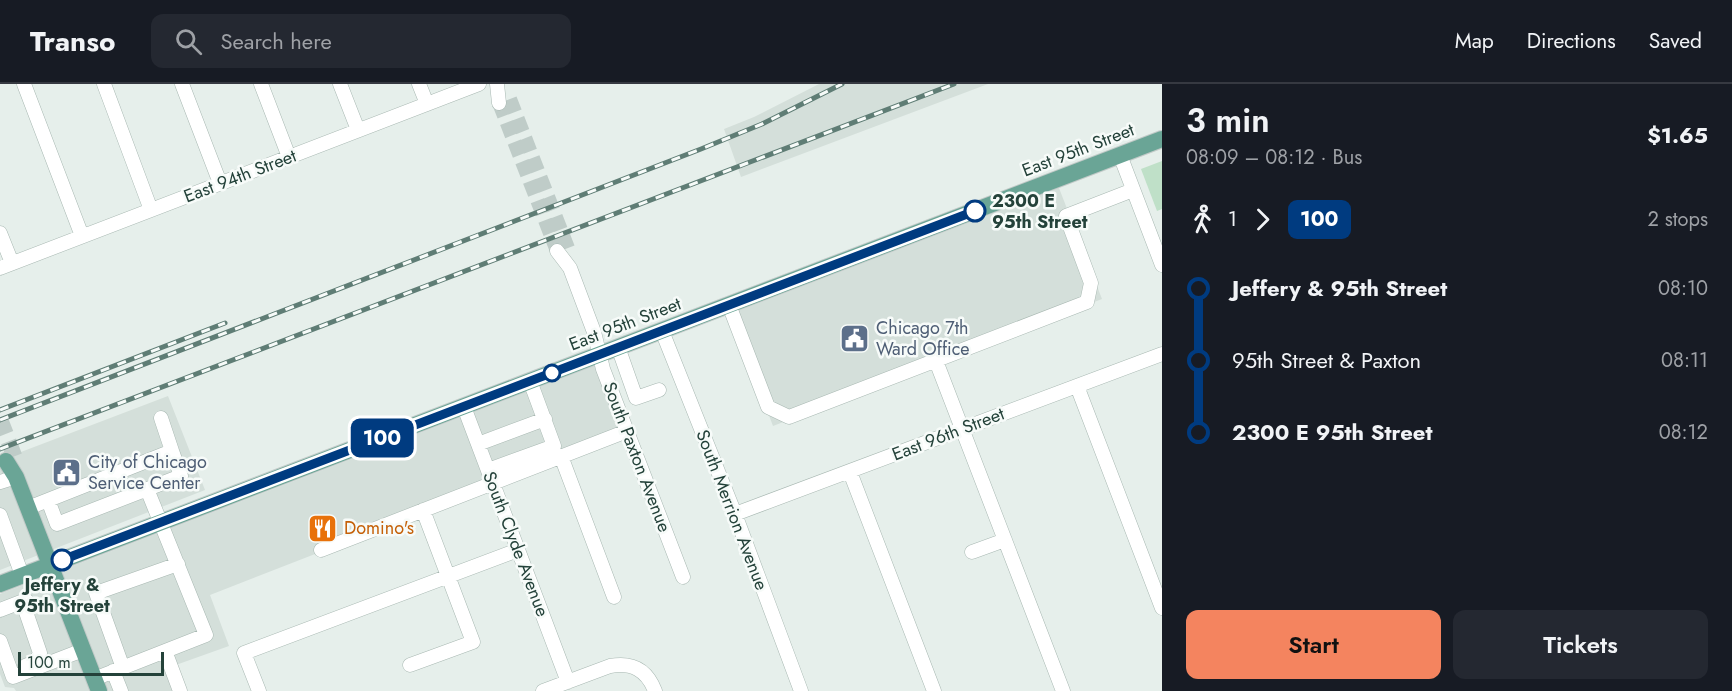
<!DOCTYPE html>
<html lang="en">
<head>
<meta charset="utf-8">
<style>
	:root { --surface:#171b24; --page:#242831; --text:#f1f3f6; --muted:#9ea1a6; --line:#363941; --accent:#f4845f }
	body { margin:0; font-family:Jost,sans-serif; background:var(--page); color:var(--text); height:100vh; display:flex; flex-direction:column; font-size:22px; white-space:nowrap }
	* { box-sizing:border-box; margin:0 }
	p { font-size:20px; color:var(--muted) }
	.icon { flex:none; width:33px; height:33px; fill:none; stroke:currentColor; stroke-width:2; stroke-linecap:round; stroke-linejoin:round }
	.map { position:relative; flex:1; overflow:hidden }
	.panel { display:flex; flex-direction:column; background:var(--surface); width:570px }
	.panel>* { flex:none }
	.badge { padding:0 12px; border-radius:9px; font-size:21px; line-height:39px }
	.scale { position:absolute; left:18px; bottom:15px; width:146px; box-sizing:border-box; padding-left:6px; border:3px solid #24423a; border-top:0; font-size:16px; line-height:21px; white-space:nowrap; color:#24423a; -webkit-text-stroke:4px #f7fbf9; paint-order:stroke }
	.map>.badge { position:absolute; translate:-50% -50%; box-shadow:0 0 0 3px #fff }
	.legs { display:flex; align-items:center; gap:9px; height:66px; padding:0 24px; font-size:20px }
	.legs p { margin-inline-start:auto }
	.summary { display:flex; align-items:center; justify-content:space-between; height:102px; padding:0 24px }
	h1 { font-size:33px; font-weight:600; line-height:45px }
	.cta { display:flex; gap:12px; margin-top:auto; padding:12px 24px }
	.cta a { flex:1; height:69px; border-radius:12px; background:var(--accent); color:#111; font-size:24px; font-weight:600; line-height:69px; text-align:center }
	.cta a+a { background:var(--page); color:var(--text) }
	ul { padding:0 24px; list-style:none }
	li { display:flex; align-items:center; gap:21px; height:72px; font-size:22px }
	li i { display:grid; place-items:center; width:9px; height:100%; margin:0 8px; background:currentColor }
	li i::after { content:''; width:15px; height:15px; margin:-8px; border:4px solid; border-radius:50%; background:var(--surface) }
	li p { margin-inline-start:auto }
	li:first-child i { background:linear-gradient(#0000 50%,currentColor 0) }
	li:last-child i { background:linear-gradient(currentColor 50%,#0000 0) }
	header { display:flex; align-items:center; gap:36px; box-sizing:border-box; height:84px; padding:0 30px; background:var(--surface); border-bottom:2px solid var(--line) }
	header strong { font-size:28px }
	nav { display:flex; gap:33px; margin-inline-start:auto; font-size:21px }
	.search { width:420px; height:54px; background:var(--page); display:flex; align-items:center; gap:15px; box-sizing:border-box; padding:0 21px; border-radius:12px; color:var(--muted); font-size:22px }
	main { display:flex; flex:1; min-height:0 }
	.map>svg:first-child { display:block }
	.built { fill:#d4dfda }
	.park { fill:#bfe0c8 }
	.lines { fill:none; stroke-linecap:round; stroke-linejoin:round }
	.minor-tunnel { stroke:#bfccc8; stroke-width:14; stroke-dasharray:14 7; stroke-linecap:butt }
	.major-tunnel { stroke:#bfccc8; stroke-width:16; stroke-dasharray:16 8; stroke-linecap:butt }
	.minor-casing { stroke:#a8b8b2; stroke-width:15 }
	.major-casing { stroke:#c2cac8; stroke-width:18 }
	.minor { stroke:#fff; stroke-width:14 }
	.major { stroke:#6aa596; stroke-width:16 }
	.rail-casing { stroke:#5f7d75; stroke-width:5 }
	.rail { stroke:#f7fbf9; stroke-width:3; stroke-dasharray:9; stroke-linecap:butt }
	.line-1-casing { stroke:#fff; stroke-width:14 }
	.line-1 { stroke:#003b80; stroke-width:9 }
	.stop-1-dot { fill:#fff; stroke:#003b80; stroke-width:3 }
	.labels { text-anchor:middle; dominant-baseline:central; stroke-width:5; stroke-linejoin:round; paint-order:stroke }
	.street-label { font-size:18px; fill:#24423a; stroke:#f7fbf9 }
	.stop-label { font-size:18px; font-weight:bold; fill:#24423a; stroke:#f7fbf9; text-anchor:start }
	.service-label { font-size:18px; fill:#4e5e75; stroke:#f7fbf9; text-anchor:start }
	.food-label { font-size:18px; fill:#c56008; stroke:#f7fbf9; text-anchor:start }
</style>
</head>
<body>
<header>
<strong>Transo</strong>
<div class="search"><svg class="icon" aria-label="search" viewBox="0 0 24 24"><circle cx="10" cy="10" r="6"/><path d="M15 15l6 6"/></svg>Search here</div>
<nav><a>Map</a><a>Directions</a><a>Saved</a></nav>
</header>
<main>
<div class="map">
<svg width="1162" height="607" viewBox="0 0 1162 607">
	<rect width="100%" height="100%" fill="#e6efeb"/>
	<!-- built -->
	<path class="built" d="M 819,0 L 988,0 L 741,93 L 724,45 L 754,33 Z
		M 1059,104 L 1102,215 L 773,342 L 730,230 Z
		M 599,280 L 626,349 L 210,511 L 229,562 L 173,582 L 182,607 L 16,607 L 14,604 L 5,603 L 0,590 L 0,510 Z
		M 168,312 L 205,406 L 0,486 L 0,376 Z"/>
	<!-- park -->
	<path class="park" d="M 1162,77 L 1162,125 L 1157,127 L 1141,85 Z"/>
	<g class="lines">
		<!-- minor-tunnel -->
		<path class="minor-tunnel" d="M 510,15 L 568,164
			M 499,19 L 557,167"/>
		<!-- major-tunnel -->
		<path class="major-tunnel" d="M 0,335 L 15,374"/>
		<defs>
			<path id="minor" d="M 24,0 L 82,152
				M 104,0 L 151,126
				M 182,0 L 220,99
				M 261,0 L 289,73
				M 340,0 L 358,46
				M 419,0 L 427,20
				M 497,0 L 499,19
				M 1120,71 L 1162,181
				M 0,149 L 12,179
				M 557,167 L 570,184 L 594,248 L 603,285 L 683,493
				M 0,184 L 479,0
				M 729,221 L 768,323 L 789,333 L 1087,218 L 1091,199 L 1066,132 L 1133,106
				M 662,247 L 735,430 L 801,607
				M 618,263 L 636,314 L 659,306
				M 936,277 L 1063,607
				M 1077,302 L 1162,524
				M 464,323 L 568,598
				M 478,360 L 545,335
				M 561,372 L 614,513
				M 488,386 L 554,362 L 530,297
				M 850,388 L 934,607
				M 0,398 L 16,393
				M 48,416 L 57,440 L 181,392 L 172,367
				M 28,424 L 172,367 L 161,334
				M 735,430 L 1162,270
				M 0,431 L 22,491
				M 321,466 L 627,347
				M 972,468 L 1005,456
				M 0,526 L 26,516 L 32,523
				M 0,557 L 13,593 L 83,566
				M 165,567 L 180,607
				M 410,581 L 473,558 L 423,426
				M 25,582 C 33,579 37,577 40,569 L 26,528 L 29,519
				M 123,584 L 96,509 L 178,480
				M 113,587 L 121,607
				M 94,595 L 206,551 L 147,405
				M 259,607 L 244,569 L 518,466
				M 543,607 L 610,582 C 632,578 647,586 655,607"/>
			<path id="major" d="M 6,377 L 16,393 L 99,607
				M 0,500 L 1162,55"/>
		</defs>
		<!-- minor casing -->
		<use href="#minor" class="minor-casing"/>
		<!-- major casing -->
		<use href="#major" class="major-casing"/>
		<!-- minor -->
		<use href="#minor" class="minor"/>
		<!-- major -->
		<use href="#major" class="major"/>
		<defs>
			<path id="rail" d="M 0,326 L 225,239
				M 0,336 L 701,65 L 762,40 L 842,0
				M 0,365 L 954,0"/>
		</defs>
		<!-- rail casing -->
		<use href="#rail" class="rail-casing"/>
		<!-- rail -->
		<use href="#rail" class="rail"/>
	</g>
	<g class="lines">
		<defs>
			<path id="line-1" d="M 62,476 L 975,127"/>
		</defs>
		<!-- line-1 casing -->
		<use href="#line-1" class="line-1-casing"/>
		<!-- line-1 -->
		<use href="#line-1" class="line-1"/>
	</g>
	<!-- icons -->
	<defs>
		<symbol id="civic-square" viewBox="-11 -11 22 22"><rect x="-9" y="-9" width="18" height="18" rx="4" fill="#5c6f8a" stroke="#f7fbf9"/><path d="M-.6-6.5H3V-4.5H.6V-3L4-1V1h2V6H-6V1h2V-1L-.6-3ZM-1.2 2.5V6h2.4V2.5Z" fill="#fff"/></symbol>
		<symbol id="restaurant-square" viewBox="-11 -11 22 22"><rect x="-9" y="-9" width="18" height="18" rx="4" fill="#e8710a" stroke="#f7fbf9"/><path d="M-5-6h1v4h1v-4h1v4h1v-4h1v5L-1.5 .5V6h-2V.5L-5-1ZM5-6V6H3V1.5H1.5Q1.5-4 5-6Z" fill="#fff"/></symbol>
	</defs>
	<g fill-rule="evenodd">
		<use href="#civic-square" x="838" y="238" width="33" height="33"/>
		<use href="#civic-square" x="50" y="372" width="33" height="33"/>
		<use href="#restaurant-square" x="306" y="428" width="33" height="33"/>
	</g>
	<!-- markers -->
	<g class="stop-1-dot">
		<circle cx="975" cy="127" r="10"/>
		<circle cx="552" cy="289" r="8"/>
		<circle cx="62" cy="476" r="10"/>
	</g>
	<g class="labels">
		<!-- street labels -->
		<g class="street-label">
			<text transform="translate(1078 66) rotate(-21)">East 95th Street</text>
			<text transform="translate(240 92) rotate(-21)">East 94th Street</text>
			<text transform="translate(625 240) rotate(-21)">East 95th Street</text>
			<text transform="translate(948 350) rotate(-21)">East 96th Street</text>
			<text transform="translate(637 373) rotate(69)">South Paxton Avenue</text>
			<text transform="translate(732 426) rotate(69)">South Merrion Avenue</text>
			<text transform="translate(516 460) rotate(69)">South Clyde Avenue</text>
		</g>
		<!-- stop labels -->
		<g class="stop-label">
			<text x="992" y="117">2300 E<tspan x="992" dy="21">95th Street</tspan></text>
			<text x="62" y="501" text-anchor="middle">Jeffery &amp;<tspan x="62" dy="21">95th Street</tspan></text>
		</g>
		<!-- service labels -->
		<g class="service-label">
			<text x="876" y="244">Chicago 7th<tspan x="876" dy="21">Ward Office</tspan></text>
			<text x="88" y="378">City of Chicago<tspan x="88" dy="21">Service Center</tspan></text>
		</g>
		<!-- food labels -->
		<g class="food-label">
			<text x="344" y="444">Domino's</text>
		</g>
	</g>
</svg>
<div class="scale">100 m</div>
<b class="badge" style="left:382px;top:354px;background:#003b80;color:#fff">100</b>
</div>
<section class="panel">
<div class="summary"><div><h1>3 min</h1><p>08:09 – 08:12 · Bus</p></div><b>$1.65</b></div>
<div class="legs"><svg class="icon" aria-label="walk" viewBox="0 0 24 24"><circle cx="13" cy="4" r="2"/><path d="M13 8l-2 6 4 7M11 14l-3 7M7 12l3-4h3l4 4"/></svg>1<svg class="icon" aria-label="forward" viewBox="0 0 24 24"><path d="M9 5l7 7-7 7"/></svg><b class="badge" style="background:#003b80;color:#fff">100</b><p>2 stops</p></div>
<ul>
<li><i style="color:#003b80"></i><b>Jeffery &amp; 95th Street</b><p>08:10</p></li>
<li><i style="color:#003b80"></i><span>95th Street &amp; Paxton</span><p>08:11</p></li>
<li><i style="color:#003b80"></i><b>2300 E 95th Street</b><p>08:12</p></li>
</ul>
<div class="cta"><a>Start</a><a>Tickets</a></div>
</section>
</main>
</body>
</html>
